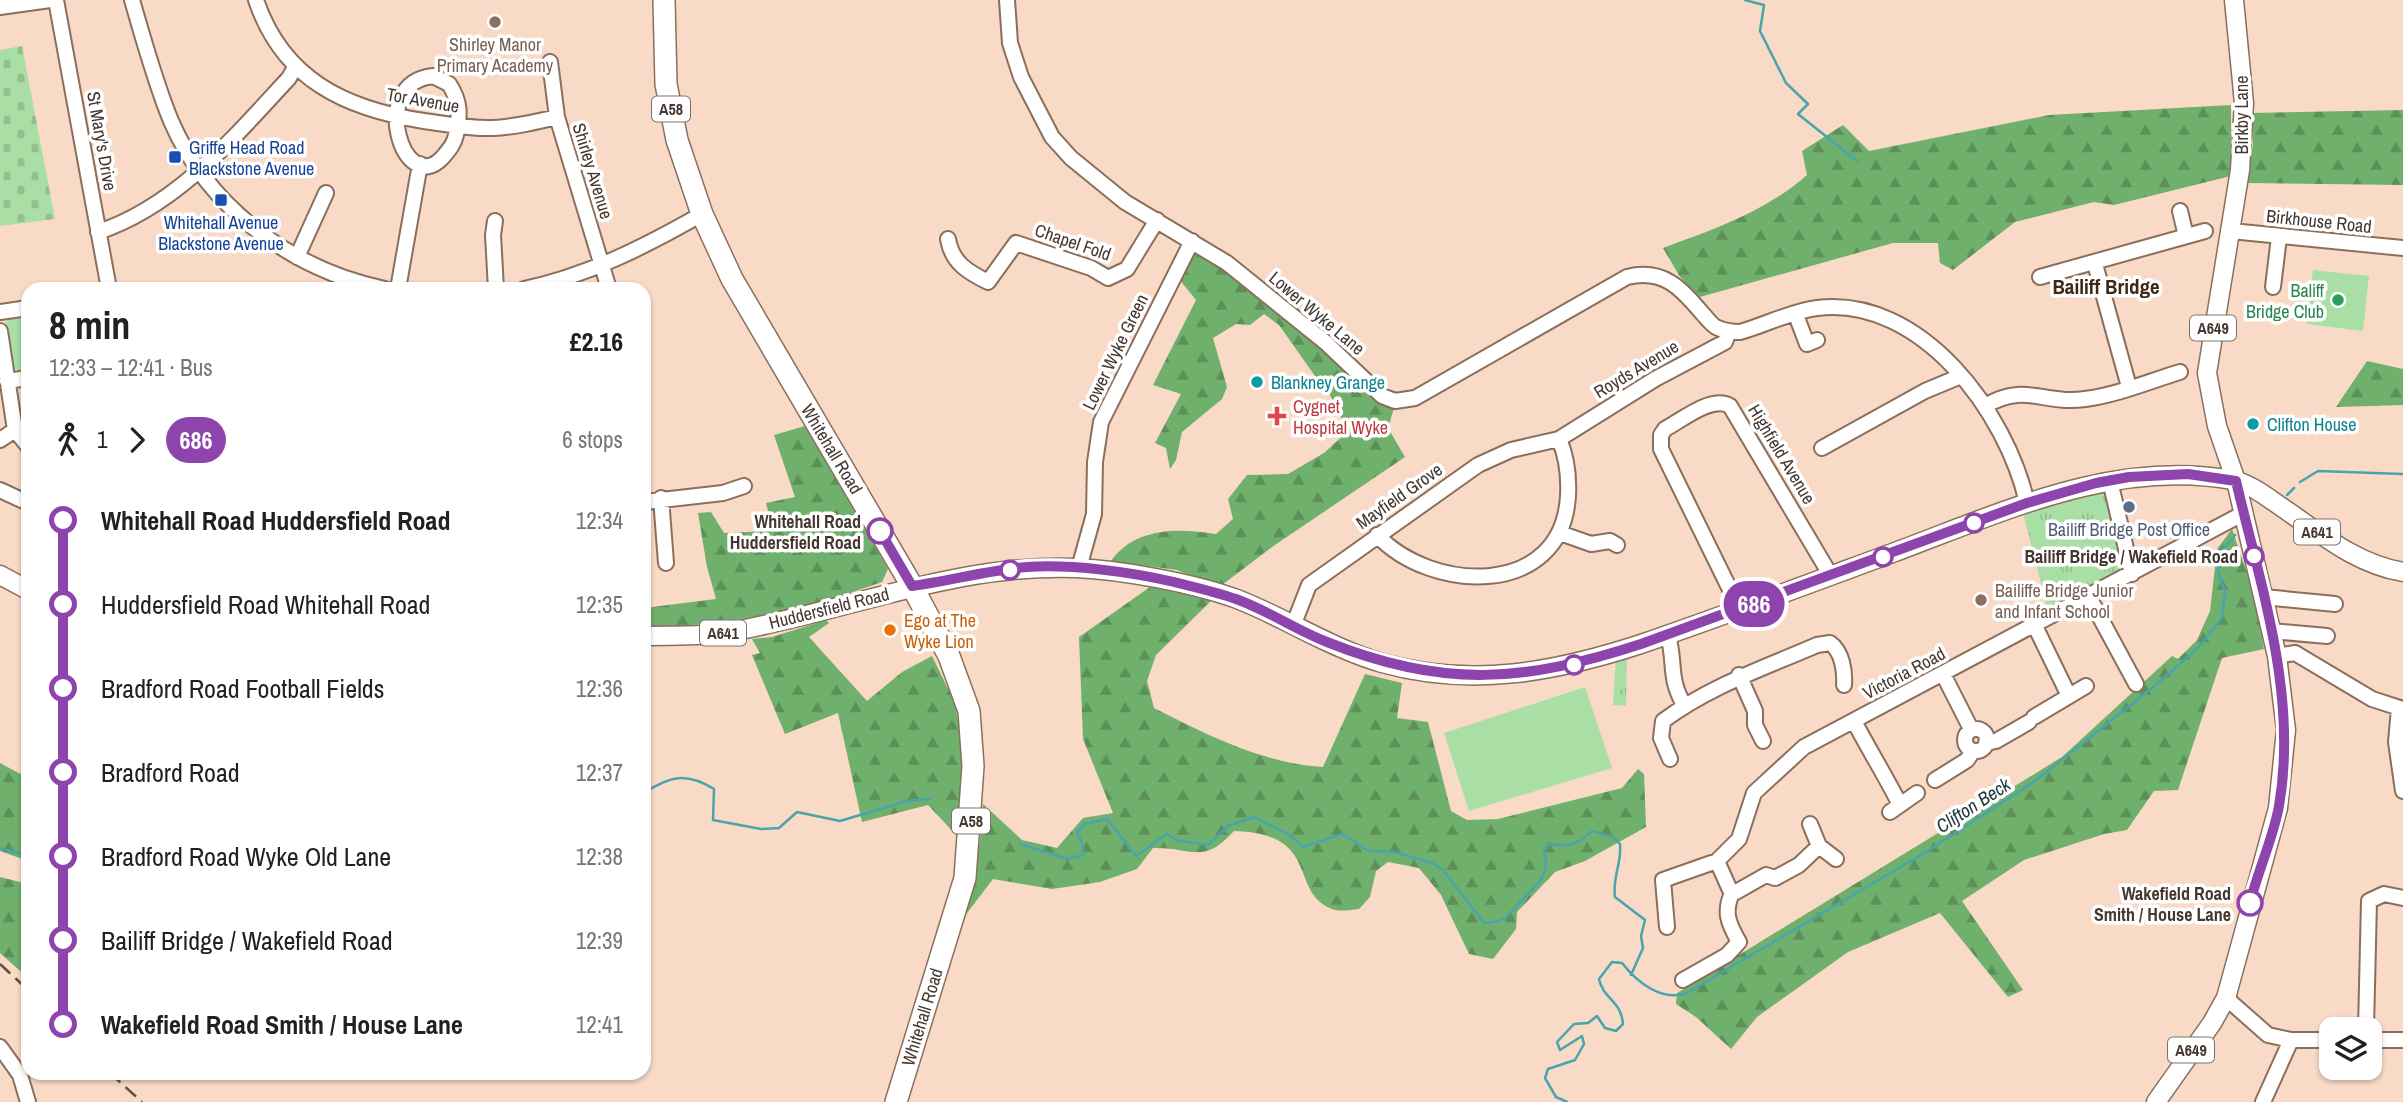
<!DOCTYPE html>
<html lang="en">
<head>
<meta charset="utf-8">
<style>
	:root { --surface:#fff; --page:#f6f6f6; --text:#202124; --muted:#757577 }
	body { margin:0; font-family:"Archivo Narrow",sans-serif; background:var(--page); color:var(--text); height:100vh; display:flex; flex-direction:column; font-size:26px; white-space:nowrap }
	* { box-sizing:border-box; margin:0 }
	p { font-size:23px; color:var(--muted) }
	.icon { flex:none; width:38px; height:38px; fill:none; stroke:currentColor; stroke-width:2; stroke-linecap:round; stroke-linejoin:round }
	.map { position:relative; flex:1; overflow:hidden }
	.panel { position:absolute; left:21px; top:282px; width:630px; height:798px; display:flex; flex-direction:column; background:var(--surface); border-radius:21px; box-shadow:0 2px 5px #0004 }
	.panel>* { flex:none }
	.badge { padding:0 14px; border-radius:23px; font-size:24px; line-height:46px }
	.fabs { position:absolute; left:2319px; top:1017px; display:grid; gap:14px }
	.fabs a { display:grid; place-items:center; width:63px; height:63px; border-radius:14px; background:var(--surface); box-shadow:0 2px 5px #0004; font-size:35px }
	.map>.badge { position:absolute; translate:-50% -50%; box-shadow:0 0 0 4px #fff }
	.legs { display:flex; align-items:center; gap:10px; height:77px; padding:0 28px; font-size:23px }
	.legs p { margin-inline-start:auto }
	.head { display:flex; align-items:center; justify-content:space-between; height:119px; padding:0 28px }
	h1 { font-size:38px; font-weight:800; line-height:52px }
	ul { padding:0 28px; list-style:none }
	li { display:flex; align-items:center; gap:24px; height:84px; font-size:26px }
	li i { display:grid; place-items:center; width:10px; height:100%; margin:0 9px; background:currentColor }
	li i::after { content:''; width:18px; height:18px; margin:-9px; border:5px solid; border-radius:50%; background:var(--surface) }
	li p { margin-inline-start:auto }
	li:first-child i { background:linear-gradient(#0000 50%,currentColor 0) }
	li:last-child i { background:linear-gradient(currentColor 50%,#0000 0) }
	.map>svg:first-child { display:block }
	.green { fill:#a9dfa5 }
	.forest { fill:url(#forest-firs) }
	.cemetery { fill:url(#cemetery-stones) }
	.park { fill:url(#park-tufts) }
	.lines { fill:none; stroke-linecap:round; stroke-linejoin:round }
	.stream { stroke:#48a5ad; stroke-width:2.5 }
	.minor-casing { stroke:#8a6f5d; stroke-width:18 }
	.major-casing { stroke:#8a6f5d; stroke-width:21 }
	.highway-casing { stroke:#8a6f5d; stroke-width:24 }
	.minor { stroke:#fff; stroke-width:14 }
	.major { stroke:#fff; stroke-width:18 }
	.highway { stroke:#fff; stroke-width:21 }
	.rail { stroke:#5e5046; stroke-width:2.5; stroke-dasharray:14 7; stroke-linecap:butt }
	.line-1-casing { stroke:#fff; stroke-width:16 }
	.line-1 { stroke:#8e44ad; stroke-width:10 }
	.education-dot { fill:#8d6e63; stroke:#fff; stroke-width:2.5 }
	.transit-dot { fill:#1a4fb4; stroke:#fff; stroke-width:2.5 }
	.leisure-dot { fill:#2e9e5b; stroke:#fff; stroke-width:2.5 }
	.culture-dot { fill:#0f9aa8; stroke:#fff; stroke-width:2.5 }
	.health-dot { fill:#e0444e; stroke:#fff; stroke-width:2.5 }
	.service-dot { fill:#5c6f8a; stroke:#fff; stroke-width:2.5 }
	.stop-1-dot { fill:#fff; stroke:#8e44ad; stroke-width:3.5 }
	.food-dot { fill:#e8710a; stroke:#fff; stroke-width:2.5 }
	.labels { text-anchor:middle; dominant-baseline:central; stroke-width:7; stroke-linejoin:round; paint-order:stroke }
	.shield { fill:#fff; stroke:#7c746e; stroke-width:2 }
	.shield-label { font-size:16px; font-weight:bold; fill:#443830 }
	.education-label { font-size:18px; fill:#785e54; stroke:#fff }
	.street-label { font-size:18px; fill:#443830; stroke:#fff }
	.transit-label { font-size:18px; fill:#164399; stroke:#fff; text-anchor:start }
	.leisure-label { font-size:18px; fill:#27864d; stroke:#fff; text-anchor:end }
	.culture-label { font-size:18px; fill:#0d838f; stroke:#fff; text-anchor:start }
	.health-label { font-size:18px; fill:#be3a42; stroke:#fff; text-anchor:start }
	.stop-label { font-size:18px; font-weight:bold; fill:#443830; stroke:#fff; text-anchor:end }
	.service-label { font-size:18px; fill:#4e5e75; stroke:#fff }
	.food-label { font-size:18px; fill:#c56008; stroke:#fff; text-anchor:start }
	.water-label { font-size:19px; font-style:italic; fill:#233b3d; stroke:#fff }
	.quarter-label { font-size:21px; font-weight:bold; fill:#3e2818; stroke:#fff }
</style>
</head>
<body>
<div class="map">
<svg width="2403" height="1102" viewBox="0 0 2403 1102">
	<defs>
		<pattern id="forest-firs" width="22" height="20" patternUnits="userSpaceOnUse" patternTransform="scale(1.75)"><rect width="22" height="20" fill="#6fb06c"/><path d="M5 1l3.5 6h-7zM16 11l3.5 6h-7z" fill="#5d9059"/></pattern>
		<pattern id="cemetery-stones" width="16" height="16" patternUnits="userSpaceOnUse" patternTransform="scale(1.75)"><rect width="16" height="16" fill="#a9dfa5"/><path d="M2 7V4a2 2 0 0 1 4 0v3zM10 15v-3a2 2 0 0 1 4 0v3z" fill="#93c08e"/></pattern>
		<pattern id="park-tufts" width="24" height="20" patternUnits="userSpaceOnUse" patternTransform="scale(1.75)"><rect width="24" height="20" fill="#a9dfa5"/><path d="M3 7l-1-3M5 7V3M7 7l1-3M15 17l-1-3M17 17v-4M19 17l1-3" fill="none" stroke="#93c08e"/></pattern>
	</defs>
	<rect width="100%" height="100%" fill="#f8dac6"/>
	<!-- green -->
	<path class="green" d="M 2313,270 L 2369,276 L 2363,331 L 2307,324 Z
		M 28,315 L 28,371 L 21,372 L 10,366 L 6,322 L 10,317 Z
		M 1585,687 L 1612,768 L 1469,811 L 1444,733 Z"/>
	<!-- forest -->
	<path class="forest" d="M 2231,105 L 2231,176 L 2114,205 L 2094,202 L 2015,222 L 1953,270 L 1940,263 L 1938,243 L 1893,243 L 1700,297 L 1680,277 L 1663,248 C 1713,230 1768,210 1807,175 L 1802,151 L 1843,125 L 1869,151 L 2049,115 Z
		M 2403,110 L 2403,185 L 2246,183 L 2253,144 L 2251,113 Z
		M 1200,249 L 1343,367 L 1384,405 L 1394,408 L 1388,428 L 1405,457 L 1272,547 L 1218,588 L 1177,570 L 1111,561 C 1135,527 1179,528 1216,534 L 1233,519 L 1228,499 L 1247,475 L 1288,474 L 1324,453 L 1348,431 L 1322,379 L 1315,376 L 1279,325 L 1264,314 L 1250,325 L 1236,324 L 1213,338 L 1227,387 L 1222,399 L 1182,432 L 1176,460 L 1170,469 L 1166,448 L 1155,443 L 1181,394 L 1153,385 L 1196,300 L 1179,279 L 1189,256 Z
		M 2367,361 L 2403,369 L 2403,405 L 2336,407 Z
		M 805,426 L 888,569 L 882,582 C 802,610 728,627 644,627 L 644,608 L 716,599 L 707,567 L 698,513 L 711,512 L 724,533 L 773,531 L 766,503 L 795,497 L 774,435 Z
		M 2232,529 L 2252,588 L 2264,649 L 2222,658 L 2178,790 L 2154,791 L 2127,830 L 2104,834 L 2024,860 L 1962,901 L 2023,990 L 2008,997 L 1940,913 L 1848,952 L 1757,1017 L 1731,1049 L 1696,1017 L 1676,1004 L 1677,993 L 2062,757 L 2172,656 L 2178,659 L 2197,640 L 2210,611 L 2217,549 Z
		M 1150,587 L 1212,600 L 1156,655 L 1147,681 L 1154,708 C 1208,735 1261,763 1323,767 L 1365,674 L 1402,683 L 1397,718 L 1428,722 L 1451,811 L 1467,820 L 1498,819 L 1622,788 L 1638,769 L 1644,774 L 1646,827 L 1585,861 L 1555,872 L 1517,912 L 1516,929 L 1493,959 L 1469,954 L 1441,895 L 1419,868 L 1388,862 L 1376,871 L 1370,897 L 1359,909 C 1351,910 1339,912 1332,909 C 1288,892 1322,833 1234,831 C 1202,866 1193,847 1153,848 L 1137,869 L 1100,882 L 1052,889 L 993,879 L 964,917 L 980,841 L 983,804 L 1022,840 L 1057,848 L 1083,818 L 1113,813 L 1083,739 L 1079,637 Z
		M 826,620 L 829,623 L 809,637 L 867,701 L 902,672 L 932,656 L 955,703 L 964,757 L 959,838 L 928,805 L 862,822 L 838,713 L 785,734 L 752,655 L 760,653 L 752,639 L 772,637 Z
		M 0,763 L 28,778 L 28,861 L 0,851 Z
		M 0,877 L 28,884 L 28,978 L 0,953 Z"/>
	<!-- cemetery -->
	<path class="cemetery" d="M 22,46 L 55,219 L 0,226 L 0,50 Z"/>
	<!-- park -->
	<path class="park" d="M 2109,491 L 2126,568 L 2047,607 L 2023,513 Z
		M 1627,656 L 1626,706 L 1613,705 L 1616,659 Z"/>
	<g class="lines">
		<!-- stream -->
		<path class="stream" d="M 1745,0 L 1764,5 L 1760,31 L 1786,83 L 1808,104 L 1798,114 L 1857,161
			M 2300,482 L 2318,471 L 2403,474
			M 2287,495 L 2294,488
			M 644,793 C 670,776 686,772 714,789 L 713,820 L 761,829 L 779,828 L 797,812 L 840,821 L 907,801 L 930,799
			M 1020,844 L 1068,859 L 1083,855 L 1083,845 L 1077,832 L 1085,824 L 1107,819 L 1136,856 L 1167,834 L 1176,840 L 1208,845 L 1228,826 L 1254,817 L 1291,836 L 1303,847 L 1342,834 L 1369,851 L 1394,852 L 1432,863 L 1443,870 L 1484,923 C 1507,923 1509,913 1524,898 C 1539,882 1551,874 1544,850 L 1550,844 C 1568,847 1579,845 1592,831 L 1613,837 L 1620,844 C 1622,863 1612,878 1615,897 L 1645,920 L 1641,936 L 1643,948 L 1631,975
			M 0,848 L 28,856
			M 1567,1102 L 1556,1097 L 1545,1078 L 1548,1069 L 1575,1060 L 1584,1044 L 1582,1036 L 1560,1050 L 1557,1042 L 1574,1024 L 1588,1023 L 1597,1016 L 1605,1028 L 1616,1031 L 1623,1024 C 1621,1000 1603,999 1599,979 L 1612,962 L 1622,963 C 1637,982 1661,1002 1687,993 L 1926,852 L 2035,781 L 2157,684 L 2200,646 L 2222,618 L 2225,592 L 2218,571 L 2220,553 L 2235,535"/>
		<defs>
			<path id="minor" d="M 56,0 L 109,289
				M 132,0 C 144,41 155,82 171,121 C 209,209 293,270 385,289
				M 256,0 C 283,80 346,109 424,121 C 447,124 470,129 493,128 C 515,127 536,122 557,117
				M 1007,0 L 1010,43 L 1021,77 L 1052,137 L 1071,158 L 1125,202 L 1227,263 L 1325,342 L 1382,396 L 1395,401 L 1415,398 L 1627,277 C 1663,268 1681,288 1702,313 C 1707,318 1712,326 1718,328 C 1725,331 1733,332 1740,332 C 1765,325 1792,311 1817,308 C 1921,295 2007,413 2027,503
				M 0,7 L 50,0
				M 550,62 L 557,117 L 609,289
				M 433,76 L 449,84 C 461,102 460,115 456,135 C 454,145 448,151 442,158 C 404,198 367,83 433,76 Z
				M 2180,211 L 2186,236
				M 495,221 L 493,235 L 496,289
				M 2231,231 L 2403,248
				M 98,232 C 177,206 234,137 289,78 L 295,67
				M 948,239 C 952,263 968,272 988,282 L 1016,243 L 1091,268 L 1108,278 L 1127,269 L 1157,220
				M 297,257 L 326,193
				M 2095,264 L 2129,387
				M 2040,277 L 2205,231
				M 2273,287 L 2279,237
				M 398,289 L 420,164
				M 524,289 C 587,276 646,246 702,214
				M 0,312 L 28,308
				M 1796,315 L 1807,344 L 1817,340
				M 0,331 L 15,430 L 28,446
				M 7,381 L 28,378
				M 1985,406 C 2026,382 2043,405 2085,399 C 2117,395 2150,381 2180,372
				M 0,440 L 15,430
				M 1822,448 L 1925,391 L 1961,376
				M 2110,481 L 2132,574
				M 0,490 L 28,503
				M 661,498 L 666,563
				M 644,502 L 723,493 L 744,486
				M 1560,533 L 1591,544 L 1610,541 L 1617,545
				M 1377,535 C 1431,593 1562,599 1568,496 C 1569,476 1567,457 1559,439
				M 1079,568 L 1094,514 L 1095,462 L 1101,422 L 1192,241
				M 2089,597 L 2136,684
				M 2264,597 L 2335,604
				M 1740,610 L 1661,449 L 1661,435 L 1665,429 C 1682,420 1712,395 1730,406 L 1831,576
				M 1293,626 L 1309,585 L 1478,465 L 1511,450 L 1559,439 L 1655,379 L 1725,342 L 1729,331
				M 2035,626 L 2068,694
				M 2271,631 L 2327,636
				M 1668,635 C 1676,665 1668,677 1684,705
				M 2277,656 L 2295,653 L 2372,699 L 2403,709
				M 1943,674 L 1971,729
				M 1739,675 L 1755,711 L 1755,725 L 1763,741
				M 2399,708 L 2396,742 L 2403,791
				M 2034,717 L 2086,686
				M 1854,721 C 1869,750 1885,775 1899,803
				M1965 740a11 11 0 1 1 22 0a11 11 0 1 1-22 0Z
				M 1986,743 L 1996,741 L 2029,722
				M 1670,759 L 1661,738 L 1663,721 C 1710,686 1764,668 1817,645 L 1830,643 C 1842,651 1845,671 1844,685
				M 1935,780 L 1967,760 L 1973,751
				M 1890,812 L 1917,793
				M 1810,824 L 1819,846 L 1836,859
				M 1717,861 L 1730,890 L 1736,892 L 1766,875 L 1775,878 L 1799,865 L 1819,846
				M 1667,927 L 1663,880 L 1717,861 L 1739,839 L 1754,793 L 1804,747 L 2244,513
				M 1683,980 L 1727,955 L 1739,942 C 1728,923 1723,911 1733,891
				M 2226,998 L 2268,1035 L 2291,1040 L 2331,1040
				M 2366,1029 L 2369,901 L 2384,894 L 2403,898
				M 2370,1040 L 2403,1040
				M 0,1047 L 20,1075 L 28,1102
				M 2263,1102 L 2291,1040"/>
			<path id="major" d="M 0,575 L 28,590
				M 644,636 C 671,635 702,637 729,632 C 844,612 957,563 1076,568 C 1122,570 1193,583 1237,599 C 1286,618 1330,648 1382,663 C 1472,688 1555,672 1641,644 C 1726,615 1811,583 1895,552 C 2003,512 2114,459 2232,480 C 2250,483 2268,498 2283,508 C 2321,534 2356,564 2403,572
				M 2156,1102 L 2212,1023 L 2226,998 L 2278,808 L 2286,730 L 2277,656 L 2236,481 L 2217,426 L 2207,373 L 2240,170 L 2244,103 L 2234,0"/>
			<path id="highway" d="M 664,0 L 666,84 L 677,140 L 702,214 L 732,279 L 912,586 L 949,656 L 969,711 L 973,766 L 965,878 L 896,1102"/>
		</defs>
		<!-- minor casing -->
		<use href="#minor" class="minor-casing"/>
		<!-- major casing -->
		<use href="#major" class="major-casing"/>
		<!-- highway casing -->
		<use href="#highway" class="highway-casing"/>
		<!-- minor -->
		<use href="#minor" class="minor"/>
		<!-- major -->
		<use href="#major" class="major"/>
		<!-- highway -->
		<use href="#highway" class="highway"/>
		<!-- rail -->
		<path class="rail" d="M 0,964 L 28,990
			M 110,1073 L 142,1102"/>
	</g>
	<g class="lines">
		<defs>
			<path id="line-1" d="M 880,531 L 912,586 C 950,581 989,570 1027,567 C 1072,564 1131,572 1174,582 C 1194,587 1216,592 1236,599 C 1267,610 1296,630 1327,642 C 1444,689 1524,682 1641,644 L 2027,503 L 2096,483 L 2129,477 L 2188,474 L 2236,481 C 2261,588 2298,695 2279,806 C 2273,839 2258,870 2250,903"/>
		</defs>
		<!-- line-1 casing -->
		<use href="#line-1" class="line-1-casing"/>
		<!-- line-1 -->
		<use href="#line-1" class="line-1"/>
	</g>
	<!-- markers -->
	<g class="education-dot">
		<circle cx="495" cy="22" r="7"/>
		<circle cx="1981" cy="600" r="7"/>
	</g>
	<g class="transit-dot">
		<rect x="168" y="150" width="14" height="14" rx="3.5"/>
		<rect x="214" y="193" width="14" height="14" rx="3.5"/>
	</g>
	<circle class="leisure-dot" cx="2338" cy="300" r="7"/>
	<g class="culture-dot">
		<circle cx="1257" cy="382" r="7"/>
		<circle cx="2253" cy="424" r="7"/>
	</g>
	<path class="health-dot" d="M1273.5 405.5h7v7h7v7h-7v7h-7v-7h-7v-7h7z"/>
	<circle class="service-dot" cx="2129" cy="507" r="7"/>
	<g class="stop-1-dot">
		<circle cx="1974" cy="523" r="9"/>
		<circle cx="880" cy="531" r="12"/>
		<circle cx="2254" cy="556" r="9"/>
		<circle cx="1883" cy="557" r="9"/>
		<circle cx="1010" cy="570" r="9"/>
		<circle cx="1574" cy="665" r="9"/>
		<circle cx="2250" cy="903" r="12"/>
	</g>
	<circle class="food-dot" cx="890" cy="630" r="7"/>
	<g class="labels">
		<!-- shield labels -->
		<g class="shield">
			<rect x="652" y="96.5" width="38" height="25" rx="5"/>
			<rect x="2190" y="315.5" width="46" height="25" rx="5"/>
			<rect x="2294" y="519.5" width="46" height="25" rx="5"/>
			<rect x="700" y="620.5" width="46" height="25" rx="5"/>
			<rect x="952" y="808.5" width="38" height="25" rx="5"/>
			<rect x="2168" y="1037.5" width="46" height="25" rx="5"/>
		</g>
		<g class="shield-label">
			<text x="671" y="109">A58</text>
			<text x="2213" y="328">A649</text>
			<text x="2317" y="532">A641</text>
			<text x="723" y="633">A641</text>
			<text x="971" y="821">A58</text>
			<text x="2191" y="1050">A649</text>
		</g>
		<!-- education labels -->
		<g class="education-label">
			<text x="495" y="44">Shirley Manor<tspan x="495" dy="21">Primary Academy</tspan></text>
			<text x="1995" y="590" text-anchor="start">Bailiffe Bridge Junior<tspan x="1995" dy="21">and Infant School</tspan></text>
		</g>
		<!-- street labels -->
		<g class="street-label">
			<text transform="translate(423 100) rotate(10)">Tor Avenue</text>
			<text transform="translate(2241 115) rotate(-90)">Birkby Lane</text>
			<text transform="translate(102 141) rotate(80)">St Mary's Drive</text>
			<text transform="translate(593 171) rotate(73)">Shirley Avenue</text>
			<text transform="translate(2319 221) rotate(6)">Birkhouse Road</text>
			<text transform="translate(1073 242) rotate(19)">Chapel Fold</text>
			<text transform="translate(1317 313) rotate(40)">Lower Wyke Lane</text>
			<text transform="translate(1115 352) rotate(-64)">Lower Wyke Green</text>
			<text transform="translate(1636 369) rotate(-31)">Royds Avenue</text>
			<text transform="translate(832 449) rotate(59)">Whitehall Road</text>
			<text transform="translate(1782 454) rotate(59)">Highfield Avenue</text>
			<text transform="translate(1399 496) rotate(-35)">Mayfield Grove</text>
			<text transform="translate(829 608) rotate(-14)">Huddersfield Road</text>
			<text transform="translate(1904 673) rotate(-28)">Victoria Road</text>
			<text transform="translate(922 1017) rotate(-73)">Whitehall Road</text>
		</g>
		<!-- transit labels -->
		<g class="transit-label">
			<text x="189" y="147">Griffe Head Road<tspan x="189" dy="21">Blackstone Avenue</tspan></text>
			<text x="221" y="222" text-anchor="middle">Whitehall Avenue<tspan x="221" dy="21">Blackstone Avenue</tspan></text>
		</g>
		<!-- leisure labels -->
		<g class="leisure-label">
			<text x="2324" y="290">Baliff<tspan x="2324" dy="21">Bridge Club</tspan></text>
		</g>
		<!-- culture labels -->
		<g class="culture-label">
			<text x="1271" y="382">Blankney Grange</text>
			<text x="2267" y="424">Clifton House</text>
		</g>
		<!-- health labels -->
		<g class="health-label">
			<text x="1293" y="406">Cygnet<tspan x="1293" dy="21">Hospital Wyke</tspan></text>
		</g>
		<!-- stop labels -->
		<g class="stop-label">
			<text x="861" y="521">Whitehall Road<tspan x="861" dy="21">Huddersfield Road</tspan></text>
			<text x="2238" y="556">Bailiff Bridge / Wakefield Road</text>
			<text x="2231" y="893">Wakefield Road<tspan x="2231" dy="21">Smith / House Lane</tspan></text>
		</g>
		<!-- service labels -->
		<g class="service-label">
			<text x="2129" y="529">Bailiff Bridge Post Office</text>
		</g>
		<!-- food labels -->
		<g class="food-label">
			<text x="904" y="620">Ego at The<tspan x="904" dy="21">Wyke Lion</tspan></text>
		</g>
		<!-- water labels -->
		<g class="water-label">
			<text transform="translate(1973 805) rotate(-33)">Clifton Beck</text>
		</g>
		<!-- quarter labels -->
		<g class="quarter-label">
			<text x="2106" y="286">Bailiff Bridge</text>
		</g>
	</g>
</svg>
<div class="fabs">
<a><svg class="icon" aria-label="layers" viewBox="0 0 24 24"><path d="M12 4l9 5-9 5-9-5zM3 14l9 5 9-5"/></svg></a>
</div>
<b class="badge" style="left:1754px;top:604px;background:#8e44ad;color:#fff">686</b>
<section class="panel">
<div class="head"><div><h1>8 min</h1><p>12:33 – 12:41 · Bus</p></div><b>£2.16</b></div>
<div class="legs"><svg class="icon" aria-label="walk" viewBox="0 0 24 24"><circle cx="13" cy="4" r="2"/><path d="M13 8l-2 6 4 7M11 14l-3 7M7 12l3-4h3l4 4"/></svg>1<svg class="icon" aria-label="forward" viewBox="0 0 24 24"><path d="M9 5l7 7-7 7"/></svg><b class="badge" style="background:#8e44ad;color:#fff">686</b><p>6 stops</p></div>
<ul>
<li><i style="color:#8e44ad"></i><b>Whitehall Road Huddersfield Road</b><p>12:34</p></li>
<li><i style="color:#8e44ad"></i><span>Huddersfield Road Whitehall Road</span><p>12:35</p></li>
<li><i style="color:#8e44ad"></i><span>Bradford Road Football Fields</span><p>12:36</p></li>
<li><i style="color:#8e44ad"></i><span>Bradford Road</span><p>12:37</p></li>
<li><i style="color:#8e44ad"></i><span>Bradford Road Wyke Old Lane</span><p>12:38</p></li>
<li><i style="color:#8e44ad"></i><span>Bailiff Bridge / Wakefield Road</span><p>12:39</p></li>
<li><i style="color:#8e44ad"></i><b>Wakefield Road Smith / House Lane</b><p>12:41</p></li>
</ul>
</section>
</div>
</body>
</html>
